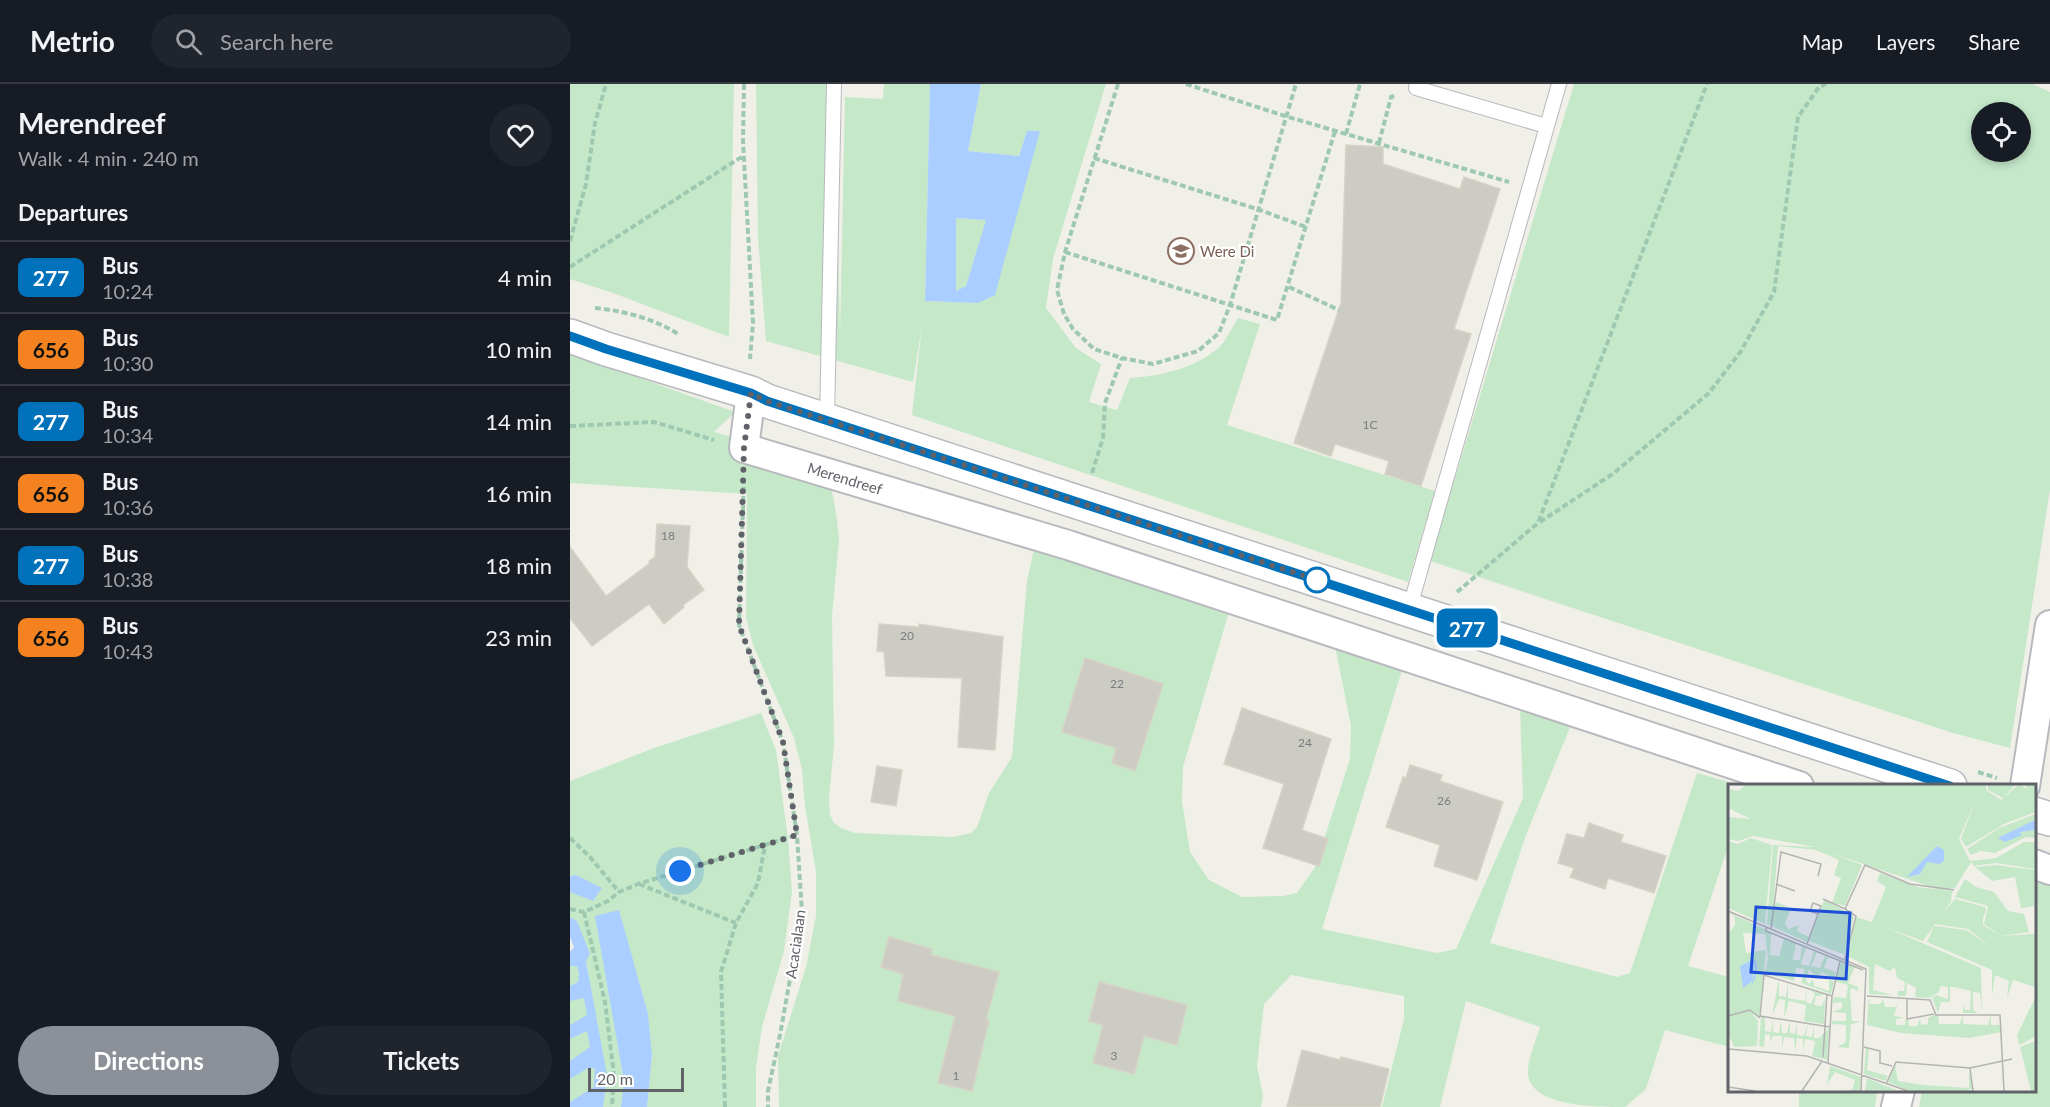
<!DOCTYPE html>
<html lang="en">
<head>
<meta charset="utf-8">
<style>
	:root { --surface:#171b24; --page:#20242c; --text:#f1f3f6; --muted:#9ea1a6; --line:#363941; --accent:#8c9099 }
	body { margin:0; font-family:Lato,sans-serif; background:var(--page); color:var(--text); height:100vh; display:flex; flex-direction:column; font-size:22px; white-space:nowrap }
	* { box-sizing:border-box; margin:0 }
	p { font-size:20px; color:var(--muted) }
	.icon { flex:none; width:33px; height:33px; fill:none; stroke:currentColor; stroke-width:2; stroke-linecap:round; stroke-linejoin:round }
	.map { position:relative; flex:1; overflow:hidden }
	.panel { display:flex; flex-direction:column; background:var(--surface); width:570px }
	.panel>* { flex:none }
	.badge { padding:0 12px; border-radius:9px; font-size:21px; line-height:39px }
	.buttons { position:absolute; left:1401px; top:18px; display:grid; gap:12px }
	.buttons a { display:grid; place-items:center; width:60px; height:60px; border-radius:50%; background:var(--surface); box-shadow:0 3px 9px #0003; font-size:30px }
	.scale { position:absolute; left:18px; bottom:15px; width:96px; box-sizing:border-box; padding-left:6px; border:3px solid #5f6268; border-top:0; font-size:16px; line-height:21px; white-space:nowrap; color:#5f6268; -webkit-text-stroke:4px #fff; paint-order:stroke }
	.you { position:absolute; width:30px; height:30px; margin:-15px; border:4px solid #fff; border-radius:50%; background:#1a73e8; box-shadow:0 0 0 9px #1a73e833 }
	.map>.badge { position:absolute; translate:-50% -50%; box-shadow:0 0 0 3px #fff }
	h2 { padding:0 18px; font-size:22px; line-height:54px }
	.round { display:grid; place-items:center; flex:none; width:63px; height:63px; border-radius:32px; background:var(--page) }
	.overview { display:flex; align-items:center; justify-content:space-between; height:102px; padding:0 18px }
	h1 { font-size:28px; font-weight:700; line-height:45px }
	.cta { display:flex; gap:12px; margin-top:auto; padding:12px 18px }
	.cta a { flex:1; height:69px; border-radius:36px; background:var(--accent); color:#fff; font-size:24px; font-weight:700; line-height:69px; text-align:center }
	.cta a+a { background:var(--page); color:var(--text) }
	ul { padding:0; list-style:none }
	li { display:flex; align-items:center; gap:18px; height:72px; padding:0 18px; border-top:2px solid var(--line) }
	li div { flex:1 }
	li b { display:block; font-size:22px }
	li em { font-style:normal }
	li .badge { min-width:66px; font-weight:700; text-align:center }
	header { display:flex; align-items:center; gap:36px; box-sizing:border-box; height:84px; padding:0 30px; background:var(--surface); border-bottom:2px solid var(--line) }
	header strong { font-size:28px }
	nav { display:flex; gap:33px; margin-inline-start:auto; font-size:21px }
	.search { width:420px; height:54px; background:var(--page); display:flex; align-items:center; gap:15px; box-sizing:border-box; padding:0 21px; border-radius:33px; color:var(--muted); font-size:22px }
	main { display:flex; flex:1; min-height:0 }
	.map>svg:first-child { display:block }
	.green { fill:#c5e8c9; fill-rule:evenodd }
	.water { fill:#aaceff; fill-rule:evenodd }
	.building { fill:#cccbc4; stroke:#d6d3c6; stroke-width:1.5 }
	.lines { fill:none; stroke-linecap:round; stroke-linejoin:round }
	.service-casing { stroke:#b8b9be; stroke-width:16 }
	.minor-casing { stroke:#b8b9be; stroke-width:32 }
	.tertiary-casing { stroke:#b8b9be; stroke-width:36 }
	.path { stroke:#9ec9b0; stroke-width:4; stroke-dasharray:6 3; stroke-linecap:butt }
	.service { stroke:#fff; stroke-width:14 }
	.minor { stroke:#fff; stroke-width:28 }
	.tertiary { stroke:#fff; stroke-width:33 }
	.line-casing { stroke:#fff; stroke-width:14 }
	.line { stroke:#0072bc; stroke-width:9 }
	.walk { stroke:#5f6268; stroke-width:6; stroke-dasharray:0 10.8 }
	.stop-dot { fill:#fff; stroke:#0072bc; stroke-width:3 }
	.labels { text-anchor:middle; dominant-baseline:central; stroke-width:4.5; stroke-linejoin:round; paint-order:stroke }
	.number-label { font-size:12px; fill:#7a7c7f }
	.education-label { font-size:15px; fill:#785e54; stroke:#fff; text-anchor:start }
	.street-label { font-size:15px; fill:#5f6268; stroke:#fff }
	.inset-road { fill:none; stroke:#b3b3b1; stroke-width:1.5 }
	.view { fill:#1d4ed8; fill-opacity:0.15; stroke:#1d4ed8; stroke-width:3 }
	.inset-edge { fill:none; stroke:#5f6268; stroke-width:3 }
</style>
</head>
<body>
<header>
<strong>Metrio</strong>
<div class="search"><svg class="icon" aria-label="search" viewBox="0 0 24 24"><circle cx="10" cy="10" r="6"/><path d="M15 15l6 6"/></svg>Search here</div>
<nav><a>Map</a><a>Layers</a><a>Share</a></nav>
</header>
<main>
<section class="panel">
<div class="overview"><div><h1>Merendreef</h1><p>Walk · 4 min · 240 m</p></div><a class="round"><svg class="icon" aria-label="heart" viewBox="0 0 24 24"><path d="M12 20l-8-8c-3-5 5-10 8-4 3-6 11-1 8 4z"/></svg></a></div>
<h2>Departures</h2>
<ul>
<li><span class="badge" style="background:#0072bc;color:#fff">277</span><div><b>Bus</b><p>10:24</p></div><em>4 min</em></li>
<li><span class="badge" style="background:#f58220;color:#111">656</span><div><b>Bus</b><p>10:30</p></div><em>10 min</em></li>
<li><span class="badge" style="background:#0072bc;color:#fff">277</span><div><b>Bus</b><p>10:34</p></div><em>14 min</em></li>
<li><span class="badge" style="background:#f58220;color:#111">656</span><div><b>Bus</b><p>10:36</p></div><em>16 min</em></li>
<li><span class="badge" style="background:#0072bc;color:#fff">277</span><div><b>Bus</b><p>10:38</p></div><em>18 min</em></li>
<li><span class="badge" style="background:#f58220;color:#111">656</span><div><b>Bus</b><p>10:43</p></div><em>23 min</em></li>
</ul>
<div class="cta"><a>Directions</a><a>Tickets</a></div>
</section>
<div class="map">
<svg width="1480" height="1023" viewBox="0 0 1480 1023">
	<rect width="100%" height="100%" fill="#f1f0e8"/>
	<!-- green -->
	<path class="green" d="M 0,0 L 164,0 L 159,253 L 43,209 L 0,195 Z
		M 186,0 L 263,0 L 266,56 L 270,253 L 275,13 L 313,15 L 314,0 L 360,0 L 355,217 L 408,219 L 457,47 L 449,72 L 398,67 L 411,0 L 536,0 L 483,175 L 476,224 L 506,264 L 531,280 L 519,318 L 547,326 L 560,294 C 591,292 622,285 647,265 C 656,258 662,243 668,234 L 690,240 L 657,341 L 865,407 L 838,498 L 342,331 L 352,241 L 343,298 L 196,257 L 188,153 Z
		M 1004,0 L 1463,0 L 1480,8 L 1480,405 L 1440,664 L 1383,649 L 860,477 ZM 1412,28 L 1450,28 L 1450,68 L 1412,68 Z
		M 386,134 L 417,136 L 396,202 L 386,207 Z
		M 0,269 L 165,328 L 144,348 L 159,352 L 190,352 L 256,375 L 267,435 L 269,456 L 262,532 L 264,661 L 259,715 L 260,731 L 264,739 L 271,744 L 285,749 L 383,753 L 401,749 L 407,743 L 419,709 L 442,673 L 457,497 L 465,461 L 659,528 L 613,683 L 612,717 L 620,768 L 639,796 L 672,813 L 713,812 L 727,809 L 745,783 L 780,675 L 781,642 L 765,562 L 832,586 L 752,845 L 867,869 L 886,865 L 953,714 L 950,624 L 1001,641 L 956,751 L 920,859 L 1047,893 L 1060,889 L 1127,689 L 1173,702 L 1159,702 L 1159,760 L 1118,882 L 1159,893 L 1159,963 L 1095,946 L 1076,1005 L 1055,1023 C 1027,1023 958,1023 958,988 C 958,973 966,957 970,943 L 896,917 L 870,1023 L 812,1023 L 834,935 L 834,912 L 721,891 L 694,920 L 687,982 L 693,1012 L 691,1023 L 209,1023 L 208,972 L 236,883 L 246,832 L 246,788 L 235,722 L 232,686 L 224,654 L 183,561 L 176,533 L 177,410 L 0,399 Z
		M 191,629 L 206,666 L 218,755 L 222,807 L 214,867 L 192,943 L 186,984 L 186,1023 L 77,1023 L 82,971 L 79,951 L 73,1023 L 0,1023 L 0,882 L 7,882 L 9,890 L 19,891 L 7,837 L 0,833 L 0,808 L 7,791 L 0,792 L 0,697 L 84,664 Z
		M 1464,772 L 1480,778 L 1480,1023 L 1349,1023 L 1352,1007 L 1464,1006 Z
		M 1229,1007 L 1229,1006 L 1307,1007 L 1305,1023 L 1229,1023 Z"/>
	<!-- water -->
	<path class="water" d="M 360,0 L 411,0 L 398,67 L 449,72 L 457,47 L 470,47 L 425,211 L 408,219 L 355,217 ZM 386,134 L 416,136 L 396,202 L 386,207 Z
		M 6,791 L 32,804 L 23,817 L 0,808 L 0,792 Z
		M 49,826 L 78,930 L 82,971 L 77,1023 L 51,1023 L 54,997 L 25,832 Z
		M 0,833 L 7,837 L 20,870 L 16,877 L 37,991 L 33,1023 L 0,1023 L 0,1018 L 24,1003 L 25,984 L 18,984 L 0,995 L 0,977 L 20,963 L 17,947 L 0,955 L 0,941 L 17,931 L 14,914 L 0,917 L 0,902 L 8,898 L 9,890 L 7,882 L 0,882 L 0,868 L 4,863 L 0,853 Z"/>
	<!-- building -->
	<path class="building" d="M 776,61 L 813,63 L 813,80 L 890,105 L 894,93 L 930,105 L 884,245 L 901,250 L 851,402 L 815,390 L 819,377 L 765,360 L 761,372 L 724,359 L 771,219 Z
		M 87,440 L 120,442 L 117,483 L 134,506 L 113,521 L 114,523 L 94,540 L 79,520 L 22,562 L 0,534 L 0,463 L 36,512 L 80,479 L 79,477 L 85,473 Z
		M 309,540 L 349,543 L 349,540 L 433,553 L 425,666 L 388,663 L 392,594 L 316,592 L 314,568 L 307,567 Z
		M 515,574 L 593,600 L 565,687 L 542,679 L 546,664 L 492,648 Z
		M 672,624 L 761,655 L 732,746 L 758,755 L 749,782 L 693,764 L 714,700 L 654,680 Z
		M 840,681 L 872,691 L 870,697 L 933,718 L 907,796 L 864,782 L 870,761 L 816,743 L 833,693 L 836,694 Z
		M 307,682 L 332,686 L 326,722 L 301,718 Z
		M 1019,739 L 1053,751 L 1051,758 L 1096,772 L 1084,809 L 1038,794 L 1035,805 L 1000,793 L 1004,784 L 988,779 L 997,750 L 1014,754 Z
		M 319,853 L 362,865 L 361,871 L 429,888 L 416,936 L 419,936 L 402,1007 L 368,999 L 385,932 L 328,917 L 333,890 L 311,883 Z
		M 529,898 L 617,921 L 607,961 L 574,952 L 564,990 L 523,979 L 533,941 L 519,937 Z
		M 732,966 L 770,976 L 771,973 L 819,985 L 810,1023 L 717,1023 Z"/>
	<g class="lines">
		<defs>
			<path id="service" d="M 847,0 L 846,4 L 976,42
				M 257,336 L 264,0
				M 839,526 L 989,0"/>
			<path id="minor" d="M 181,309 L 174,364 L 498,461 L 1229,702
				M 1455,702 L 1480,541
				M 1464,780 L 1480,786
				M 1326,1023 L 1330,1006"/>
			<path id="tertiary" d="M 0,252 L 36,265 L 181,309 L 197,317 L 1380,702
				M 1464,730 L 1480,735"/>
		</defs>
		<!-- service casing -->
		<use href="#service" class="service-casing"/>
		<!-- minor casing -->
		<use href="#minor" class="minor-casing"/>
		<!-- tertiary casing -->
		<use href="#tertiary" class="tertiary-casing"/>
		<!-- path -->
		<path class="path" d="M 174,0 L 173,57 L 183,239 L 180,275
			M 548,0 L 495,168 L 487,206 L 494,230 L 503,245 L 524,265 L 552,274 L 583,280 L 628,267 L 649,249 L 660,221 L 726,0
			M 616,0 L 715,32 L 939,98
			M 776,50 L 790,0
			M 809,59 L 821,13 L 827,11
			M 524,74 L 687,125 L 736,143
			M 0,157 L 16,100 L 25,39 L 36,0
			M 495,168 L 707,236 L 765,47
			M 0,183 L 173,72
			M 719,203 L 769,226
			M 25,224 C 54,227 83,234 108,250
			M 0,342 L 84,338 L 144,356
			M 522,389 L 533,354 L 535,319 L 552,274
			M 174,394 L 169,541 L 213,658 L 227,751 L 232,828 L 210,951 L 198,1007 L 198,1023
			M 970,438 L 1044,389 L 1139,309 L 1171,267 L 1204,208 L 1228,33 L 1249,3 L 1256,0
			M 887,508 L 968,439 L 1137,0
			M 1408,688 L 1427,694
			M 0,754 L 20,773 L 49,808
			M 69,800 L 166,839
			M 0,825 L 14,828 L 38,817 L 49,808 L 68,800 L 227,751
			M 14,828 L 35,918 L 44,991 L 42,1023
			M 155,1023 L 151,888 L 166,839 L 188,799 L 195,761"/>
		<!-- service -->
		<use href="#service" class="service"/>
		<!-- minor -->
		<use href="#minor" class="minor"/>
		<!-- tertiary -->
		<use href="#tertiary" class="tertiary"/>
	</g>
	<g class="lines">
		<defs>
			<path id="line" d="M 0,252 L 36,265 L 181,309 L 197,317 L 1380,702"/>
		</defs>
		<!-- line casing -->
		<use href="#line" class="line-casing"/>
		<!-- line -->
		<use href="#line" class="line"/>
		<!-- walk -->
		<path class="walk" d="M 110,787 L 227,751 L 213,658 L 169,541 L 174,364 L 181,309 L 197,317 L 747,496"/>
	</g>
	<!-- icons -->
	<defs>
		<symbol id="school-ring" viewBox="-11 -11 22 22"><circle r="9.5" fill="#fff" stroke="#8d6e63" stroke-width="1.5"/><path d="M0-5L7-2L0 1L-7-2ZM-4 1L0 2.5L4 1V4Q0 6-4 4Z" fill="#8d6e63"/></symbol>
	</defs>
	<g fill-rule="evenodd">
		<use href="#school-ring" x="596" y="152" width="30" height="30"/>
	</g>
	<!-- markers -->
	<circle class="stop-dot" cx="747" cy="496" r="12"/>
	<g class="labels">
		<!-- number labels -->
		<g class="number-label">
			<text x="800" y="340">1C</text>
			<text x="98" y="451">18</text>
			<text x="337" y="551">20</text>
			<text x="547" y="599">22</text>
			<text x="735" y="658">24</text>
			<text x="874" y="716">26</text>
			<text x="544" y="971">3</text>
			<text x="386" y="991">1</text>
		</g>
		<!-- education labels -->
		<g class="education-label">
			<text x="630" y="167">Were Di</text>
		</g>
		<!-- street labels -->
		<g class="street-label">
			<text transform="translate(275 394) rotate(17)">Merendreef</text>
			<text transform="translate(225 860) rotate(-82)">Acacialaan</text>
		</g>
	</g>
	<!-- overview -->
	<g transform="translate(1158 700)">
		<rect width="308" height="308" fill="#f1f0e8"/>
		<path d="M 18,0 L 258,0 L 258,6 L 273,16 L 291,0 L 300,6 L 296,0 L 307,0 L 307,28 L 276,40 L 238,63 L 233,55 L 247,17 L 231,55 L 242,77 L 268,74 L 296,58 L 307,58 L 307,85 L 268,79 L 246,82 L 243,78 L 227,104 L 212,106 L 103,69 L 134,81 L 117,122 L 104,119 L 113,94 L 106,91 L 111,76 L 88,66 L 50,62 L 45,125 L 48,118 L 63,124 L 57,139 L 60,145 L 71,141 L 69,147 L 81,153 L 79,158 L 39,140 L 40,127 L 45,61 L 87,63 L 25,52 L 11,57 L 0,55 L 0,33 L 23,35 L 0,24 L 0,5 L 11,7 ZM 260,0 L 288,0 L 275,14 L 260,6 ZM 307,30 L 307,36 L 278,52 L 279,55 L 291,48 L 307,46 L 307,54 L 298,53 L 267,69 L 253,67 L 243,71 L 239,65 L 271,44 ZM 23,54 L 44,61 L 37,140 L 0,124 L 0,57 L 10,60 ZM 268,81 L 307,86 L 306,122 L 293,124 L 287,93 L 264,97 L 247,83 ZM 152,89 L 190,103 L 224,107 L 223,118 L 195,157 L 159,144 L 253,184 L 254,229 L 252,209 L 245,208 L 245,226 L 250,229 L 235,229 L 235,219 L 237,226 L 242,226 L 243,207 L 226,203 L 222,203 L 222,218 L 213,218 L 210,229 L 204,214 L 208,211 L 220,215 L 220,203 L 212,202 L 211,208 L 201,214 L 187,213 L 188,204 L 179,199 L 178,212 L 170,212 L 170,207 L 176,207 L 177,198 L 169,194 L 167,183 L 161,187 L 147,180 L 145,206 L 165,211 L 141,210 L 141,183 L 119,172 L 128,133 L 144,138 L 158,103 L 149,97 ZM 237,95 L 248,103 L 266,108 L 280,127 L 296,130 L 301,148 L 273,152 L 307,150 L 307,203 L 285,196 L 279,214 L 281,197 L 267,191 L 264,212 L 264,186 L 199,158 L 206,142 L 238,146 L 262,162 L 240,145 L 206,140 L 227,115 L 257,123 L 258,126 L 255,134 L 255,141 L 273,152 L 256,140 L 260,122 L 227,113 ZM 96,116 L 126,132 L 117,171 L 81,157 ZM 0,128 L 43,148 L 42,171 L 51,172 L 56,154 L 68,159 L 65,176 L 72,176 L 74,162 L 78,164 L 73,180 L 81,182 L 86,167 L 89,168 L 83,182 L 92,184 L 97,172 L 103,174 L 100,174 L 96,184 L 108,188 L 106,195 L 94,188 L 88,193 L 81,185 L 78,196 L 81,200 L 85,195 L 86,202 L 101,207 L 101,196 L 106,197 L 103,210 L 73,199 L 77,185 L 68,184 L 66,197 L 37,189 L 40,174 L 37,150 L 15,149 L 18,169 L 38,166 L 31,234 L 22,226 L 30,237 L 29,262 L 6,263 L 0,249 L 0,150 L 7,141 L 7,133 ZM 113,178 L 127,182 L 120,199 L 130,203 L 130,207 L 124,204 L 122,207 L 124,237 L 134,238 L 123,240 L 121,264 L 109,263 L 118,258 L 118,241 L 104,240 L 104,237 L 118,237 L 118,229 L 104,228 L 114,224 L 114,218 L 105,219 L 106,213 L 118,214 L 120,201 L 108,198 ZM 51,195 L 51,212 L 58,213 L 60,198 L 60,214 L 77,217 L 79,204 L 78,218 L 83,220 L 87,210 L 82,206 L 97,211 L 88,212 L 86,221 L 94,222 L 97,214 L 96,240 L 76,237 L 78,221 L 61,217 L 56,234 L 57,216 L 51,215 L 44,232 ZM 141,213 L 142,220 L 152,220 L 155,215 L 157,223 L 168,223 L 171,215 L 166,232 L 177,234 L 168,235 L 168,241 L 177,241 L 177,236 L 180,235 L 181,242 L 189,242 L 192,234 L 193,241 L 200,240 L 200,234 L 206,231 L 210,231 L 211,240 L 232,240 L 235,231 L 235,240 L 260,241 L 263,231 L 263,241 L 273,241 L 273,248 L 241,254 L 173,249 L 139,241 ZM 307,214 L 307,253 L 291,261 L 289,251 ZM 33,232 L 37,233 L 37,247 L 43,248 L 45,234 L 45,248 L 51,249 L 53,236 L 54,249 L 59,249 L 62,237 L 62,249 L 67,250 L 69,239 L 69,251 L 76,252 L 80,240 L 78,252 L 84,253 L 86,241 L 86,254 L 91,254 L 101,244 L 99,276 L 84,272 L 87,257 L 77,255 L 75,269 L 75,255 L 69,254 L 67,268 L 66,254 L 56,253 L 54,265 L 54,252 L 45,252 L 42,258 L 42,251 L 37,250 L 36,263 L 31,262 ZM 307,257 L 307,307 L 303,307 L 292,263 ZM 138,264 L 141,265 L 139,286 L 160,292 L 157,297 L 136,290 ZM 167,280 L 170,297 L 195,301 L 241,304 L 241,286 L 245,305 L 241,305 L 240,306 L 244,307 L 181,307 L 160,298 ZM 102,282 L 133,293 L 132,307 L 117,307 L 124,306 L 127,296 L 107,288 L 99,301 ZM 139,294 L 155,301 L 169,306 L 137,307 Z" fill="#c5e8c9"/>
		<path d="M 307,36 L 307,46 L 291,48 L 294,51 L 277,58 L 270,54 ZM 209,62 L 216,66 L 216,77 L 211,80 L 199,78 L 192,90 L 179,93 ZM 24,176 L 27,176 L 29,182 L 27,195 L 23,202 L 27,187 L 26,178 L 24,197 L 15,204 L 12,182 Z" fill="#aaceff"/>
		<path class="inset-road" d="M 48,100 L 67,107M 95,115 L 117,125M 0,127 L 138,185 L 133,307M 38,143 L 38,147 L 135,186M 43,145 L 53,68 L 93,80 L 90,92M 79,160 L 93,122 L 85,119 L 82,127 L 90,130M 117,175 L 128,132 L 117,125 L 137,81 L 182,100 L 226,106M 139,212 L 202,216 L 208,231 L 272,231 L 276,307M 179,215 L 179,235 L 206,230M 0,232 L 22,226 L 32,234M 102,243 L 32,232 L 36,191 L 104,212M 136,263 L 152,267 L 152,279 L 164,282M 0,265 L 79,272 L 180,307M 95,273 L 99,210M 100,279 L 104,212 L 112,177M 242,284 L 245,307M 158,300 L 168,278 L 242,284 L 284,275M 0,303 L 27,307M 74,307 L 94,277"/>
		<path class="view" d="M 28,123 L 122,129 L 118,195 L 23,188 Z"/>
		<rect width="308" height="308" class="inset-edge"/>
	</g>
</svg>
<div class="buttons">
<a><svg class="icon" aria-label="locate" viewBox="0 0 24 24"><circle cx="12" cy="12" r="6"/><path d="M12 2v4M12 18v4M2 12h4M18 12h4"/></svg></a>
</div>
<div class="scale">20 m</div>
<div class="you" style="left:110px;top:787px"></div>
<b class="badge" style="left:897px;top:544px;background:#0072bc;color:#fff">277</b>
</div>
</main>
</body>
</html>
